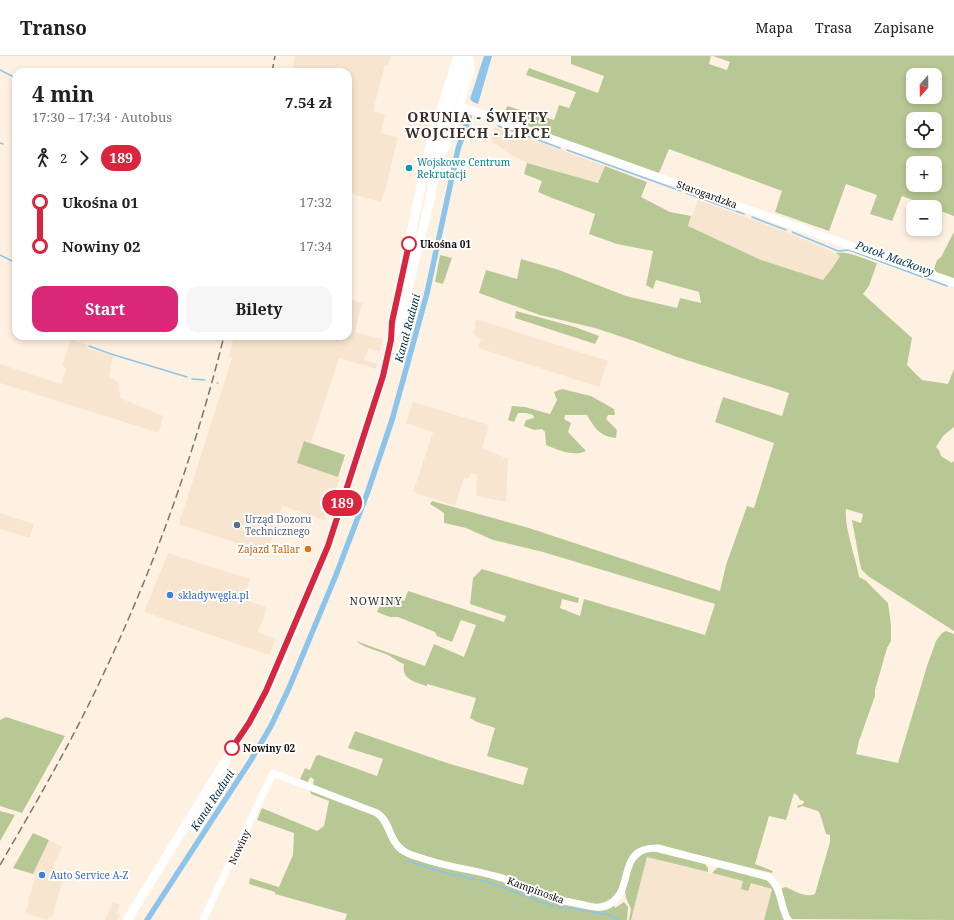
<!DOCTYPE html>
<html lang="pl">
<head>
<meta charset="utf-8">
<style>
	:root { --surface:#fff; --page:#f6f6f6; --text:#202124; --muted:#757577; --line:#e0e0e0; --accent:#db2777 }
	body { margin:0; font-family:"Noto Serif",serif; background:var(--page); color:var(--text); height:100vh; display:flex; flex-direction:column; font-size:15px; white-space:nowrap }
	* { box-sizing:border-box; margin:0 }
	p { font-size:13px; color:var(--muted) }
	.icon { flex:none; width:22px; height:22px; fill:none; stroke:currentColor; stroke-width:2; stroke-linecap:round; stroke-linejoin:round }
	.map { position:relative; flex:1; overflow:hidden }
	.details { position:absolute; left:12px; top:12px; width:340px; height:272px; display:flex; flex-direction:column; background:var(--surface); border-radius:12px; box-shadow:0 2px 6px #0003 }
	.details>* { flex:none }
	.badge { padding:0 8px; border-radius:13px; font-size:14px; line-height:26px }
	.needle { width:26px; rotate:200deg }
	.fabs { position:absolute; left:906px; top:12px; display:grid; gap:8px }
	.fabs a { display:grid; place-items:center; width:36px; height:36px; border-radius:8px; background:var(--surface); box-shadow:0 2px 6px #0003; font-size:20px }
	.map>.badge { position:absolute; translate:-50% -50%; box-shadow:0 0 0 2px #fff }
	.legs { display:flex; align-items:center; gap:6px; height:44px; padding:0 20px; font-size:13px }
	.legs p { margin-inline-start:auto }
	.head { display:flex; align-items:center; justify-content:space-between; height:68px; padding:0 20px }
	h1 { font-size:22px; font-weight:700; line-height:30px }
	.action { display:flex; gap:8px; margin-top:auto; padding:8px 20px }
	.action a { flex:1; height:46px; border-radius:12px; background:var(--accent); color:#fff; font-size:16px; font-weight:700; line-height:46px; text-align:center }
	.action a+a { background:var(--page); color:var(--text) }
	ul { padding:0 20px; list-style:none }
	li { display:flex; align-items:center; gap:14px; height:44px; font-size:15px }
	li i { display:grid; place-items:center; width:6px; height:100%; margin:0 5px; background:currentColor }
	li i::after { content:''; width:10px; height:10px; margin:-5px; border:3px solid; border-radius:50%; background:var(--surface) }
	li p { margin-inline-start:auto }
	li:first-child i { background:linear-gradient(#0000 50%,currentColor 0) }
	li:last-child i { background:linear-gradient(currentColor 50%,#0000 0) }
	header { display:flex; align-items:center; gap:24px; box-sizing:border-box; height:56px; padding:0 20px; background:var(--surface); border-bottom:1px solid var(--line) }
	header strong { font-size:19px }
	nav { display:flex; gap:22px; margin-inline-start:auto; font-size:14px }
	.map>svg:first-child { display:block }
	.built { fill:#f8e5d0 }
	.green { fill:#b8c894; fill-rule:evenodd }
	.water { fill:#8cc4eb }
	.lines { fill:none; stroke-linecap:round; stroke-linejoin:round }
	.stream { stroke:#8cc4eb; stroke-width:1.5 }
	.canal { stroke:#8cc4eb; stroke-width:5.5 }
	.tertiary { stroke:#fff; stroke-width:7 }
	.secondary { stroke:#fff; stroke-width:8 }
	.primary { stroke:#fff; stroke-width:9 }
	.rail { stroke:#7d746b; stroke-width:1.5; stroke-dasharray:8 4; stroke-linecap:butt }
	.line-1-casing { stroke:#fff; stroke-width:9 }
	.line-1 { stroke:#d7263d; stroke-width:6 }
	.culture-dot { fill:#0f9aa8; stroke:#fff; stroke-width:1.5 }
	.stop-1-dot { fill:#fff; stroke:#d7263d; stroke-width:2 }
	.service-dot { fill:#5c6f8a; stroke:#fff; stroke-width:1.5 }
	.food-dot { fill:#e8710a; stroke:#fff; stroke-width:1.5 }
	.shop-dot { fill:#3f7fe0; stroke:#fff; stroke-width:1.5 }
	.labels { text-anchor:middle; dominant-baseline:central; stroke-width:4; stroke-linejoin:round; paint-order:stroke }
	.culture-label { font-size:10px; fill:#0d838f; stroke:#fff; text-anchor:start }
	.street-label { font-size:10px; fill:#120d08; stroke:#fff }
	.stop-label { font-size:10px; font-weight:bold; fill:#120d08; stroke:#fff; text-anchor:start }
	.service-label { font-size:10px; fill:#4e5e75; stroke:#fff; text-anchor:start }
	.food-label { font-size:10px; fill:#c56008; stroke:#fff; text-anchor:end }
	.shop-label { font-size:10px; fill:#366cbe; stroke:#fff; text-anchor:start }
	.water-label { font-size:11px; font-style:italic; fill:#02324c; stroke:#fff }
	.neighbourhood-label { font-size:11px; letter-spacing:1px; fill:#382d22; stroke:#fff }
	.district-label { font-size:14px; font-weight:bold; letter-spacing:1px; fill:#382d22; stroke:#fff }
</style>
</head>
<body>
<header>
<strong>Transo</strong>
<nav><a>Mapa</a><a>Trasa</a><a>Zapisane</a></nav>
</header>
<div class="map">
<svg width="954" height="864" viewBox="0 0 954 864">
	<rect width="100%" height="100%" fill="#fff1e2"/>
	<!-- built -->
	<path class="built" d="M 295,0 L 391,0 L 388,10 L 385,9 L 373,55 L 385,59 L 381,77 L 398,81 L 385,136 L 381,146 L 348,137 L 348,16 L 292,16 Z
		M 494,71 L 525,81 L 605,110 L 598,127 L 527,107 L 508,97 L 497,89 L 491,86 Z
		M 698,144 L 789,177 L 840,199 L 833,211 L 823,224 L 761,204 L 688,170 Z
		M 348,243 L 362,247 L 355,276 L 383,283 L 380,296 L 369,292 L 364,304 L 377,308 L 376,313 L 339,302 L 311,387 L 305,385 L 297,407 L 340,421 L 324,464 L 283,450 L 267,497 L 179,468 L 232,302 L 229,301 L 234,280 L 348,280 Z
		M 476,263 L 608,305 L 599,331 L 478,292 L 481,283 L 473,278 L 476,270 L 474,269 Z
		M 71,283 L 87,289 L 88,292 L 113,300 L 109,321 L 119,326 L 120,342 L 163,360 L 159,377 L 0,327 L 0,308 L 61,328 L 66,312 L 62,310 Z
		M 413,346 L 489,369 L 482,392 L 508,403 L 506,446 L 476,440 L 477,419 L 471,417 L 468,423 L 464,422 L 455,450 L 413,436 L 433,376 L 406,367 Z
		M 0,457 L 34,468 L 30,482 L 0,473 Z
		M 168,497 L 250,523 L 243,543 L 266,551 L 265,558 L 258,576 L 276,583 L 269,599 L 144,556 Z
		M 49,784 L 62,791 L 53,811 L 61,823 L 63,824 L 52,861 L 49,860 L 47,864 L 25,857 L 29,846 L 28,845 L 36,819 L 33,818 Z
		M 647,801 L 743,825 L 741,833 L 750,827 L 772,833 L 764,864 L 631,864 Z
		M 113,846 L 120,849 L 116,857 L 120,859 L 117,864 L 105,864 Z"/>
	<!-- green -->
	<path class="green" d="M 571,0 L 711,0 L 709,8 L 727,14 L 730,6 L 713,0 L 954,0 L 954,160 L 935,153 L 935,151 L 931,151 L 902,140 L 892,165 L 870,158 L 877,139 L 846,128 L 829,175 L 775,156 L 782,135 L 669,93 L 659,117 L 509,64 L 504,60 L 507,50 L 554,64 L 559,49 L 569,52 L 576,36 L 526,19 L 529,12 L 598,37 L 604,20 L 571,8 ZM 913,19 L 935,19 L 935,41 L 913,41 ZM 913,63 L 935,63 L 935,85 L 913,85 ZM 913,107 L 935,107 L 935,129 L 913,129 Z
		M 527,107 L 598,127 L 605,110 L 647,126 L 641,141 L 670,156 L 691,160 L 688,170 L 761,204 L 823,224 L 833,211 L 840,200 L 836,197 C 846,194 867,204 877,207 L 869,230 L 863,238 L 912,282 L 907,309 L 922,324 L 948,328 L 954,313 L 954,371 L 943,380 L 936,391 L 939,394 L 941,400 L 952,407 L 954,405 L 954,575 L 868,520 L 861,513 L 852,464 L 861,467 L 863,458 L 846,453 C 844,471 856,502 859,521 L 865,524 L 888,547 L 891,569 L 891,585 L 887,592 L 875,634 L 875,640 L 859,685 L 856,698 L 898,707 L 927,610 L 936,585 L 942,577 L 946,575 L 954,578 L 954,864 L 792,863 L 788,858 L 782,835 L 782,832 L 786,831 C 794,835 806,842 815,838 L 830,786 L 830,779 L 826,778 L 820,758 L 818,755 L 802,750 L 798,752 L 797,750 L 803,748 L 804,745 L 800,744 L 798,740 L 794,737 L 786,764 L 769,760 L 755,808 L 773,815 L 772,817 L 662,790 C 606,782 640,845 595,848 L 550,838 L 410,795 C 390,784 396,766 380,755 L 313,729 L 314,723 L 310,721 L 308,726 L 300,723 L 305,712 L 310,714 L 316,700 L 319,699 L 377,720 L 383,703 L 348,692 L 355,675 L 447,707 L 523,729 L 528,712 L 487,700 L 495,672 L 477,666 L 470,662 L 476,642 L 427,628 L 427,630 C 416,626 401,624 404,608 C 398,606 394,602 388,599 C 377,594 364,592 356,585 L 425,610 L 434,588 L 464,601 L 476,569 L 461,564 L 452,586 L 437,580 L 435,576 L 398,561 L 390,561 L 377,556 L 384,539 L 404,545 L 408,535 L 504,566 L 506,560 L 470,548 L 473,522 L 482,513 L 579,542 L 578,547 L 562,543 L 560,552 L 580,560 L 584,543 L 705,579 L 715,548 L 543,496 L 493,484 L 466,472 L 444,467 L 444,457 L 430,448 L 432,445 L 529,472 L 720,535 L 726,509 L 747,450 L 754,452 L 774,387 L 715,366 L 723,341 L 782,360 L 789,337 L 677,301 L 634,285 L 595,272 L 540,259 L 479,237 L 486,214 L 517,223 L 521,203 L 559,214 L 626,240 L 677,252 L 680,242 L 701,247 L 699,236 L 656,224 L 653,233 L 646,229 L 653,195 L 617,188 L 589,178 L 595,158 L 552,142 L 538,136 L 542,125 L 524,118 Z
		M 954,176 L 954,222 L 936,216 L 934,213 L 937,204 L 941,201 Z
		M 440,199 L 452,202 L 443,228 L 435,226 Z
		M 516,255 L 575,271 L 599,280 L 595,288 L 515,262 Z
		M 562,333 L 591,340 L 614,353 L 615,359 L 608,359 L 606,363 L 617,374 L 616,382 C 599,380 595,372 587,359 L 565,359 L 564,363 L 571,367 L 568,376 L 586,395 C 574,401 558,394 546,389 L 545,376 L 542,373 L 534,374 L 524,370 L 526,364 L 534,362 L 533,359 L 526,357 L 518,357 L 514,366 L 508,364 L 512,350 L 525,351 L 550,358 L 557,344 L 554,336 Z
		M 304,385 L 345,399 L 338,421 L 297,407 Z
		M 6,661 L 65,680 L 22,757 L 0,750 L 0,664 Z
		M 304,731 L 368,755 L 379,762 L 395,792 L 495,822 L 546,842 L 611,851 L 614,849 L 615,852 L 624,846 L 628,851 L 627,864 L 345,864 L 347,858 L 275,838 L 275,836 L 249,828 L 250,822 L 279,831 L 293,799 L 294,777 L 257,764 L 262,752 L 317,775 L 324,770 L 329,745 L 311,738 L 310,735 L 303,732 Z
		M 0,755 L 15,759 L 0,785 Z
		M 33,777 L 49,784 L 33,818 L 13,812 Z
		M 652,795 L 705,808 L 708,812 L 708,816 L 647,801 L 631,864 L 629,864 L 631,853 L 626,842 L 625,835 L 632,808 L 643,797 Z
		M 719,811 L 760,821 L 772,827 L 785,864 L 764,864 L 772,833 L 751,827 L 748,835 L 741,833 L 743,825 L 712,817 L 716,813 Z"/>
	<!-- water -->
	<path class="water" d="M 484,0 L 492,0 L 478,48 L 473,46 L 470,43 Z"/>
	<g class="lines">
		<!-- stream -->
		<path class="stream" d="M 0,14 L 16,22
			M 498,70 L 532,82
			M 538,84 L 560,92
			M 0,87 L 3,88
			M 567,94 L 681,135
			M 686,137 L 744,158
			M 752,161 L 786,174
			M 792,176 L 838,195 L 849,194 L 947,230
			M 0,199 L 16,207
			M 89,290 L 111,298 L 187,321
			M 192,323 L 205,324
			M 217,327 L 218,327
			M 408,805 L 450,818 L 488,826 L 553,850 L 606,858 L 619,864"/>
		<!-- canal -->
		<path class="canal" d="M 147,864 L 251,704 L 271,670 L 289,632 L 336,519 L 368,435 L 392,364 L 427,237 L 458,93 L 469,61"/>
		<!-- tertiary -->
		<path class="tertiary" d="M 203,864 L 273,717 L 377,757 C 390,766 389,785 402,794 C 407,798 415,800 421,802 C 446,811 471,813 495,820 C 515,825 533,836 552,842 C 561,845 570,846 579,848 C 589,850 600,854 609,849 C 636,833 615,791 658,792 L 768,821 C 782,831 780,851 788,864"/>
		<!-- secondary -->
		<path class="secondary" d="M 460,50 L 954,227
			M 426,109 L 443,96 L 446,91 L 470,17 L 471,10 L 469,0"/>
		<!-- primary -->
		<path class="primary" d="M 394,278 L 399,268 L 430,144 L 442,77 L 449,52 L 467,0
			M 127,864 L 249,667 L 266,635 L 280,606 L 328,490 L 383,320 L 391,284 L 392,266 L 428,98 L 436,69 L 458,0"/>
		<!-- rail -->
		<path class="rail" d="M 272,16 L 275,0
			M 0,809 C 36,747 72,685 102,621 C 154,512 195,397 224,280"/>
	</g>
	<g class="lines">
		<defs>
			<path id="line-1" d="M 232,692 L 249,667 L 266,635 L 328,490 L 383,320 L 391,284 L 392,266 L 409,188"/>
		</defs>
		<!-- line-1 casing -->
		<use href="#line-1" class="line-1-casing"/>
		<!-- line-1 -->
		<use href="#line-1" class="line-1"/>
	</g>
	<!-- markers -->
	<circle class="culture-dot" cx="409" cy="112" r="4"/>
	<g class="stop-1-dot">
		<circle cx="409" cy="188" r="7"/>
		<circle cx="232" cy="692" r="7"/>
	</g>
	<circle class="service-dot" cx="237" cy="469" r="4"/>
	<circle class="food-dot" cx="308" cy="493" r="4"/>
	<g class="shop-dot">
		<circle cx="170" cy="539" r="4"/>
		<circle cx="42" cy="819" r="4"/>
	</g>
	<g class="labels">
		<!-- culture labels -->
		<g class="culture-label">
			<text x="417" y="106">Wojskowe Centrum<tspan x="417" dy="12">Rekrutacji</tspan></text>
		</g>
		<!-- street labels -->
		<g class="street-label">
			<text transform="translate(707 138) rotate(20)">Starogardzka</text>
			<text transform="translate(239 791) rotate(-65)">Nowiny</text>
			<text transform="translate(536 834) rotate(20)">Kampinoska</text>
		</g>
		<!-- stop labels -->
		<g class="stop-label">
			<text x="420" y="188">Ukośna 01</text>
			<text x="243" y="692">Nowiny 02</text>
		</g>
		<!-- service labels -->
		<g class="service-label">
			<text x="245" y="463">Urząd Dozoru<tspan x="245" dy="12">Technicznego</tspan></text>
		</g>
		<!-- food labels -->
		<g class="food-label">
			<text x="300" y="493">Zajazd Tallar</text>
		</g>
		<!-- shop labels -->
		<g class="shop-label">
			<text x="178" y="539">składywęgla.pl</text>
			<text x="50" y="819">Auto Service A-Z</text>
		</g>
		<!-- water labels -->
		<g class="water-label">
			<text transform="translate(895 202) rotate(20)">Potok Maćkowy</text>
			<text transform="translate(407 272) rotate(-75)">Kanał Raduni</text>
			<text transform="translate(212 744) rotate(-57)">Kanał Raduni</text>
		</g>
		<!-- neighbourhood labels -->
		<g class="neighbourhood-label">
			<text x="376" y="544">NOWINY</text>
		</g>
		<!-- district labels -->
		<g class="district-label">
			<text x="478" y="60">ORUNIA - ŚWIĘTY<tspan x="478" dy="16">WOJCIECH - LIPCE</tspan></text>
		</g>
	</g>
</svg>
<div class="fabs">
<a><svg class="needle" viewBox="-14 -14 28 28"><path d="M0-13l5 13h-10z" fill="#e53935"/><path d="M0 13l5-13h-10z" fill="#757577"/></svg></a>
<a><svg class="icon" aria-label="locate" viewBox="0 0 24 24"><circle cx="12" cy="12" r="6"/><path d="M12 2v4M12 18v4M2 12h4M18 12h4"/></svg></a>
<a>+</a>
<a>−</a>
</div>
<b class="badge" style="left:342px;top:447px;background:#d7263d;color:#fff">189</b>
<section class="details">
<div class="head"><div><h1>4 min</h1><p>17:30 – 17:34 · Autobus</p></div><b>7.54 zł</b></div>
<div class="legs"><svg class="icon" aria-label="walk" viewBox="0 0 24 24"><circle cx="13" cy="4" r="2"/><path d="M13 8l-2 6 4 7M11 14l-3 7M7 12l3-4h3l4 4"/></svg>2<svg class="icon" aria-label="forward" viewBox="0 0 24 24"><path d="M9 5l7 7-7 7"/></svg><b class="badge" style="background:#d7263d;color:#fff">189</b></div>
<ul>
<li><i style="color:#d7263d"></i><b>Ukośna 01</b><p>17:32</p></li>
<li><i style="color:#d7263d"></i><b>Nowiny 02</b><p>17:34</p></li>
</ul>
<div class="action"><a>Start</a><a>Bilety</a></div>
</section>
</div>
</body>
</html>
